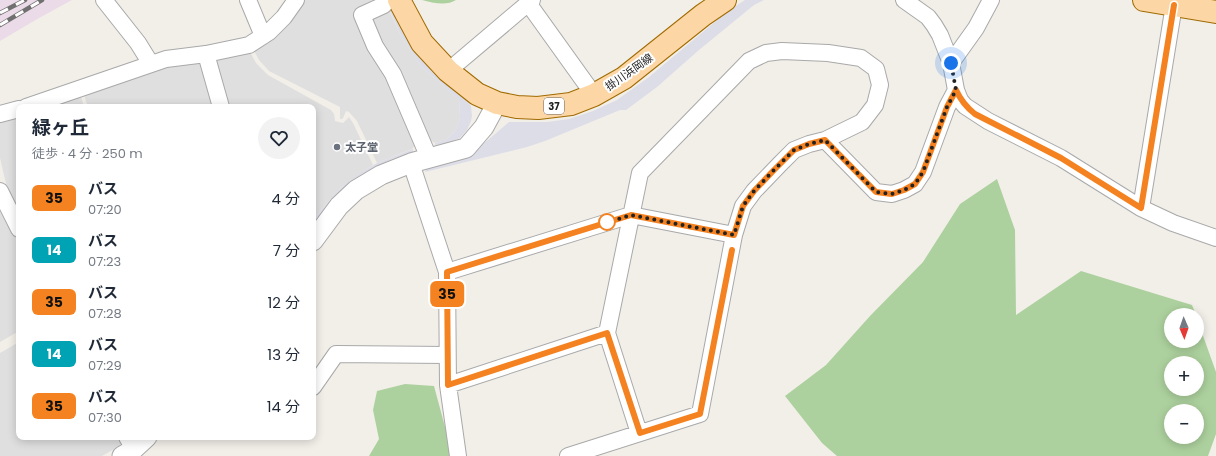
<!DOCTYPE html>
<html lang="ja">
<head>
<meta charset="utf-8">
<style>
	:root { --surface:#fff; --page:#f2f2f3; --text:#1f2937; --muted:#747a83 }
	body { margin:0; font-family:Poppins,"Noto Sans JP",sans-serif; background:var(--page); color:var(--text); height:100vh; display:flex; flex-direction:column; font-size:15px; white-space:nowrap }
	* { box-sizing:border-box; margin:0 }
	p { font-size:13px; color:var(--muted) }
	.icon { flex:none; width:22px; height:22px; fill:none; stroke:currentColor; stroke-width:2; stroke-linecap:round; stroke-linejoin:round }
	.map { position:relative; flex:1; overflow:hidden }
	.panel { position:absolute; left:16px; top:104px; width:300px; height:336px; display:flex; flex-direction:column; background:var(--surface); border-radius:8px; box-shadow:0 2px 10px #0003 }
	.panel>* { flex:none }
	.badge { padding:0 8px; border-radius:6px; font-size:14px; line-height:26px }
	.needle { width:26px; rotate:178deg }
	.buttons { position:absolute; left:1164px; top:308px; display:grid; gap:8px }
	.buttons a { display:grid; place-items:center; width:40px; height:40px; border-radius:50%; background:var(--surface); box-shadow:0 2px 10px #0003; font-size:20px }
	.you { position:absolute; width:20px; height:20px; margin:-10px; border:3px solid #fff; border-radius:50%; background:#1a73e8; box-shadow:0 0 0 6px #1a73e833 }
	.map>.badge { position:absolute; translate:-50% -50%; box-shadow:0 0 0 2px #fff }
	.round { display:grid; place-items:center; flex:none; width:42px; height:42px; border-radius:21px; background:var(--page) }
	.headline { display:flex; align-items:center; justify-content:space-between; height:68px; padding:0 16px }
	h1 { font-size:19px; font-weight:700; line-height:30px }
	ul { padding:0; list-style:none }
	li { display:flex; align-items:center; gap:12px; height:52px; padding:0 16px }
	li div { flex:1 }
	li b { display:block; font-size:15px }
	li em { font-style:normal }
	li .badge { min-width:44px; font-weight:700; text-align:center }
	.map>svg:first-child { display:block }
	.residential { fill:#e0dfdf }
	.industrial { fill:#ebdbe8 }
	.forest { fill:#add19e; fill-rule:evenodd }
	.plaza { fill:#dddde8 }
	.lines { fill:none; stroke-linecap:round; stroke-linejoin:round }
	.minor-casing { stroke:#a9a9a9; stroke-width:18 }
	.tertiary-casing { stroke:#a9a9a9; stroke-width:21 }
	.primary-casing { stroke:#a06b00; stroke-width:24 }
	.minor { stroke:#fff; stroke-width:16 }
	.tertiary { stroke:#fff; stroke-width:19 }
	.primary { stroke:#fcd6a4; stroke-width:22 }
	.rail-casing { stroke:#707070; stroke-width:4.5 }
	.rail { stroke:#fff; stroke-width:3; stroke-dasharray:9; stroke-linecap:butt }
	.line-casing { stroke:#fff; stroke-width:9 }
	.line { stroke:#f58220; stroke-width:6 }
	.walk { stroke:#222; stroke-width:4; stroke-dasharray:0 7.2 }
	.worship-dot { fill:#6b7280; stroke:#fff; stroke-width:1.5 }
	.stop-dot { fill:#fff; stroke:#f58220; stroke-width:2 }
	.labels { text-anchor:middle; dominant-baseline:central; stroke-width:4; stroke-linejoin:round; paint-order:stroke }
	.shield { fill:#fff; stroke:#646464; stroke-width:1 }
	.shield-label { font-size:10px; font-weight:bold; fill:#222 }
	.street-label { font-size:11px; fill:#222; stroke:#fff }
	.worship-label { font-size:11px; font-weight:bold; fill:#5b616d; stroke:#fff; text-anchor:start }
</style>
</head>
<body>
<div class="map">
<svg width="1216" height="456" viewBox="0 0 1216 456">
	<rect width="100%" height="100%" fill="#f2efe9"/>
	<!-- residential -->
	<path class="residential" d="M 303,0 L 384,0 L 357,12 L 418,142 L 412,149 L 377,163 L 357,121 L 349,112 L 346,111 L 343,118 L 342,119 L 340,119 L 340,107 L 269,71 L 259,60 L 253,49 Z
		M 388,8 L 401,36 L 421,66 L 459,100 L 460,117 L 459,123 L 455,131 L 446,140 L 435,143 L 426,138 L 382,49 L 371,15 Z
		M 249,50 L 256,63 L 268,75 L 331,110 L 334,114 L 335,121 L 343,123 L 349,117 L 353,123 L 373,165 L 365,170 L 341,188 L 329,201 L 313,220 L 313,107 L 224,107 L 211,59 Z
		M 204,60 L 218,107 L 88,107 L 83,92 L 163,67 Z
		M 80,93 L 84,107 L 38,107 Z
		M 19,113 L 19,216 L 7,188 L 0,158 L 0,119 Z
		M 0,205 L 19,243 L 19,331 L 0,342 Z
		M 19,342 L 19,437 L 119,437 L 121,444 L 118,447 L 102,456 L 0,456 L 0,353 Z"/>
	<!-- industrial -->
	<path class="industrial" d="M 0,0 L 72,0 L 39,18 L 0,41 Z"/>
	<!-- forest -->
	<path class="forest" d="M 422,0 L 456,0 C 447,6 433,3 422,0 Z
		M 997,179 L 1015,230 L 1016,315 L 1081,271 L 1192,305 L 1196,315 L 1171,315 L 1171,341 L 1197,341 L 1197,319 L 1216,372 L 1216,434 L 1208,456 L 837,456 L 822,443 L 785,396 L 826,365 L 870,316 L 923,262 L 960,204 ZM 1171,363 L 1197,363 L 1197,389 L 1171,389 ZM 1171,411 L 1197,411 L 1197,437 L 1171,437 Z
		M 405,384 L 434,386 L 448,438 L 450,456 L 369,456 L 379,439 L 373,410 L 377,391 Z"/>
	<!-- plaza -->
	<path class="plaza" d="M 385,0 L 390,0 L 413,47 L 425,63 L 432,72 L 448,85 L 462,95 L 471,106 L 472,116 L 471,121 L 467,130 L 460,138 L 444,144 L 435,145 L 435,143 L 446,140 L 455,131 L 459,123 L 460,117 L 459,100 L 421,66 L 401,36 Z
		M 745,0 L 764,0 L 754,5 L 699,50 L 657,87 L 626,110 L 620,110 L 545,141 L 527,147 L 425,172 L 427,168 L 469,155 L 488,140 L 509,122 L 547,122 L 569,119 L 593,111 L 617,100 L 649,77 L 728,11 Z
		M 413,149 L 413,152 L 392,159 L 380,165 L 376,166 L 313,226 L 313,220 L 329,201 L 341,188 L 350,180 L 365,170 L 377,163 Z"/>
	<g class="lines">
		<defs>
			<path id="minor" d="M 104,0 L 138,43 L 151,64
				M 248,0 L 263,36
				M 904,0 L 928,17 L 934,25 L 940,35 L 951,63 L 956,90 L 960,100 L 965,106 L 988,121 L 1061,158 L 1141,208 L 1173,223 L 1216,238
				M 528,3 L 594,95
				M 384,5 L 362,15 L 375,46 L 393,74 L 429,158
				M 206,54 L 221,107
				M 951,63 L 976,28 L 991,0
				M 448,71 L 532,0
				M 26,107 L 166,59 L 206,54 L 249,45 L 269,32 L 284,17 L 296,0
				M 0,114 L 19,109
				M 825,140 L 876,192 L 892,194 L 904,190 L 915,184 L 923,172 L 947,107 L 956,90
				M 411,163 L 447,272 L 448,385 L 458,456
				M 0,191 L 19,229
				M 1141,208 L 1174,5
				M 447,272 L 631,215 L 734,235
				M 448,385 L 607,333 L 639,433
				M 313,387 L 336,354 L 447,355
				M 127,437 L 134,449
				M 568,456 L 700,414 L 734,235 L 743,206 L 754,191 L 780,164 L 794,150 L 809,144 L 825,140 L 862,122 L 875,105 L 880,85 L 876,69 L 861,58 L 828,53 L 782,51 L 766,53 L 749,61 L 640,173 L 607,333"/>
			<path id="tertiary" d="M 313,241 L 339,206 L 356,190 L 381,175 L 411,163 L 466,148 L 484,127 L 497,103
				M 122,456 L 134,449 L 147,437"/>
			<path id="primary" d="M 399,0 L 422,43 L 448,71 L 477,94 L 497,103 L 517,107 L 538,108 L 571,104 L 594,95 L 624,78 L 703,15 L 725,0
				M 1144,0 L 1216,12"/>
		</defs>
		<!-- minor casing -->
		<use href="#minor" class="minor-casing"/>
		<!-- tertiary casing -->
		<use href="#tertiary" class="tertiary-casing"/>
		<!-- primary casing -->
		<use href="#primary" class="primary-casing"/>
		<!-- minor -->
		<use href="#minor" class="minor"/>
		<!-- tertiary -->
		<use href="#tertiary" class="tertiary"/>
		<!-- primary -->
		<use href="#primary" class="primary"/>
		<defs>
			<path id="rail" d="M 0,13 L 25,0
				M 0,25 L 42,0"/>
		</defs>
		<!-- rail casing -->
		<use href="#rail" class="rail-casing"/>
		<!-- rail -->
		<use href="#rail" class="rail"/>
	</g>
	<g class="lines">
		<defs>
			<path id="line" d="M 732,250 L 700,414 L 640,433 L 607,333 L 448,385 L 447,272 L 631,215 L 734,235 L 743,206 L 754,191 L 774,170 L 794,150 L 809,144 L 825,140 L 876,192 L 892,194 L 904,190 L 915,184 L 923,172 L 947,107 L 956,90 C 961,101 966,107 975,114 L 1061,158 L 1141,208 L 1174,5"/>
		</defs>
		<!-- line casing -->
		<use href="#line" class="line-casing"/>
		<!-- line -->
		<use href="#line" class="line"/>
		<!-- walk -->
		<path class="walk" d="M 607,222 L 603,224 L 631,215 L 734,235 L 743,206 L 754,191 L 774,170 L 794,150 L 809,144 L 825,140 L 876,192 L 892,194 L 904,190 L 915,184 L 923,172 L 947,107 L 956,90 L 951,63"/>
	</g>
	<!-- markers -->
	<circle class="worship-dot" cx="337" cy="147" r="4"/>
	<circle class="stop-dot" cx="607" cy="222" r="8"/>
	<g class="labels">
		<!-- shield labels -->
		<rect class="shield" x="544" y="98" width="20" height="16" rx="3"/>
		<g class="shield-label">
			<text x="554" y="106">37</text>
		</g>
		<!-- street labels -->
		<g class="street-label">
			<text transform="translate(629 72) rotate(-35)">掛川浜岡線</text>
		</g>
		<!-- worship labels -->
		<g class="worship-label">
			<text x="345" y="147">太子堂</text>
		</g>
	</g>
</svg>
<div class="buttons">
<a><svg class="needle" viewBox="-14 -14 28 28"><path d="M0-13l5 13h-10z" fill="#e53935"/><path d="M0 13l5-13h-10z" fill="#747a83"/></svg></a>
<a>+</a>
<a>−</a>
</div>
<div class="you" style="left:951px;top:63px"></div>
<b class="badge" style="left:447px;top:294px;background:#f58220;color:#111">35</b>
<section class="panel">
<div class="headline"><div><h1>緑ヶ丘</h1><p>徒歩 · 4 分 · 250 m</p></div><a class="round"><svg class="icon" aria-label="heart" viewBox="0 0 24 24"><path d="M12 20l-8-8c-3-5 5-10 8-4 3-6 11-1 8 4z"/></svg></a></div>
<ul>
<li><span class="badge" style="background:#f58220;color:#111">35</span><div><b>バス</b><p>07:20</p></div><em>4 分</em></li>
<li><span class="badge" style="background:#00a3b4;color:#fff">14</span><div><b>バス</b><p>07:23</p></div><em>7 分</em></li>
<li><span class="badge" style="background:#f58220;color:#111">35</span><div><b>バス</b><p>07:28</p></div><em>12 分</em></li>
<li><span class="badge" style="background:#00a3b4;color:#fff">14</span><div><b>バス</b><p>07:29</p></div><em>13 分</em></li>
<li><span class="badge" style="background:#f58220;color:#111">35</span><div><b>バス</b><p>07:30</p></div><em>14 分</em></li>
</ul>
</section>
</div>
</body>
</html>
